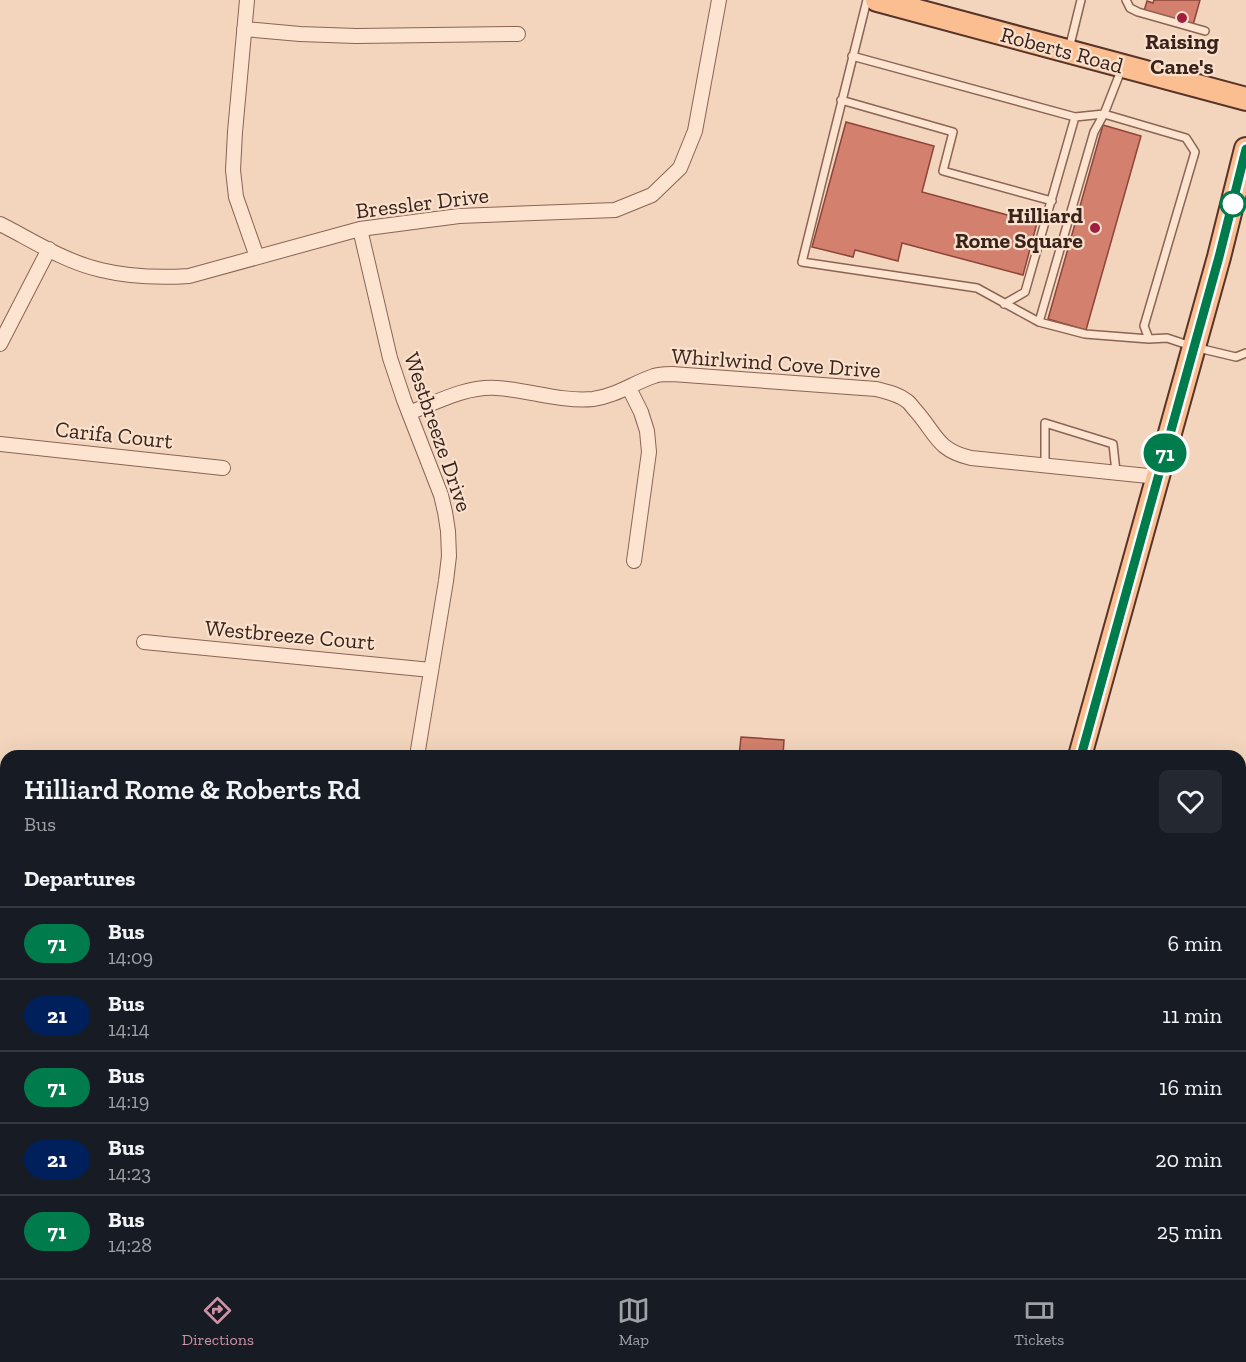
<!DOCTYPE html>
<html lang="en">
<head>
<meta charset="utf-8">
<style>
	:root { --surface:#171b24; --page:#242831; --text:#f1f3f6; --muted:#9ea1a6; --line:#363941; --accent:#cd93a4 }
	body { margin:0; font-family:"Zilla Slab",serif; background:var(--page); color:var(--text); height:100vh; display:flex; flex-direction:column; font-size:22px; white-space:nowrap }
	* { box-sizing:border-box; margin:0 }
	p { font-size:20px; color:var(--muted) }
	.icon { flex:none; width:33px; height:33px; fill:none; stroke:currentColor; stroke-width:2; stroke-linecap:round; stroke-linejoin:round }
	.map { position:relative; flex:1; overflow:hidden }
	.drawer { position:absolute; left:0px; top:750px; width:1246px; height:528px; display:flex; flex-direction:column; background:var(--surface); border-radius:18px 18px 0 0; box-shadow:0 6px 24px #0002 }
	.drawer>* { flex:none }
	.badge { padding:0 12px; border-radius:20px; font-size:21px; line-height:39px }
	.map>.badge { position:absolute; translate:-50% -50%; box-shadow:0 0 0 3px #fff }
	h2 { padding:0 24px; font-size:22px; line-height:54px }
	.round { display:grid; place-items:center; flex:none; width:63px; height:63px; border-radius:9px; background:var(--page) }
	.head { display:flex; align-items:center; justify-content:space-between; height:102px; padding:0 24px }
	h1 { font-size:28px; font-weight:600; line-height:45px }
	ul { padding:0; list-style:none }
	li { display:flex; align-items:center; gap:18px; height:72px; padding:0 24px; border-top:2px solid var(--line) }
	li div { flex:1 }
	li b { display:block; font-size:22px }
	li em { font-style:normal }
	li .badge { min-width:66px; font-weight:700; text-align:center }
	.tabs { display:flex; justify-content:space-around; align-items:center; height:84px; border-top:2px solid var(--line); background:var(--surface); font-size:16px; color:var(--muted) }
	.tabs a { display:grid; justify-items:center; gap:3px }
	.tabs .current { color:var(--accent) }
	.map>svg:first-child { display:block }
	.building { fill:#d4806e; stroke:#8d4438; stroke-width:1.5 }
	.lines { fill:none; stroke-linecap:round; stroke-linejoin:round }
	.lane-casing { stroke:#8b6454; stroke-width:10 }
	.street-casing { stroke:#8b6454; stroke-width:16 }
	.primary-casing { stroke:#583329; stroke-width:26 }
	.lane { stroke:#fce4d0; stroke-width:7 }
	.street { stroke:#fce4d0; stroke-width:14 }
	.primary { stroke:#fabe90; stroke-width:22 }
	.line-casing { stroke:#fff; stroke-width:14 }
	.line { stroke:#007b4b; stroke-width:9 }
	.poi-dot { fill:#a01e3f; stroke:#f9e1cd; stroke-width:2 }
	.stop-dot { fill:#fff; stroke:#007b4b; stroke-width:3 }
	.labels { text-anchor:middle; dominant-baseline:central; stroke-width:4.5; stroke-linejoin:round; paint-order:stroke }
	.poi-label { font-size:22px; font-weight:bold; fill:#39221a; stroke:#f9e1cd }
	.street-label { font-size:22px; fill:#39221a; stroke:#f9e1cd }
</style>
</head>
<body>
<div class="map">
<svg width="1246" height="1278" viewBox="0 0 1246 1278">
	<rect width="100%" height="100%" fill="#f2d5bc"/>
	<!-- building -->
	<path class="building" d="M 1154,0 L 1200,0 L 1193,25 L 1144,11 L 1147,1 L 1153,3 Z
		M 846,122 L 934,146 L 922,192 L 1037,223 L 1023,275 L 902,243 L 898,261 L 855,250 L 853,257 L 812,247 Z
		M 1103,125 L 1141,136 L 1086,330 L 1048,319 Z
		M 741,737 L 784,740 L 783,756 L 739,756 Z"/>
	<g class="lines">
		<defs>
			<path id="lane" d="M 867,0 L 802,262 L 977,288 L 1039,322 L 1085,334 L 1149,339 L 1167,338 L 1194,347 L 1236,357 L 1246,353
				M 1126,0 L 1130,8 L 1138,12 L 1205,31
				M 1069,49 L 1081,0
				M 852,56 L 1075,117 L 1104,114 L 1186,138 L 1195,152 L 1144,326 L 1149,339
				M 841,100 L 953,132 L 943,171 L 1052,201
				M 1004,304 L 1025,292 L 1075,117
				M 1039,322 L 1094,132 L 1104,114 L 1122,68
				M 1045,465 L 1045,423 L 1113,444 L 1116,472"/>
			<path id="street" d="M 247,0 L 235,132 L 233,170 L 236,197 L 257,257
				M 244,29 L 300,34 L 356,36 L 518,34
				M 0,224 C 32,240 65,262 101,270 C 130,277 159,278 189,276 L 360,229 L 459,216 L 615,210 L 652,195 L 680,168 L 695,131 L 719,0
				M 360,229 L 390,358 L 404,400 L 441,495 L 445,512 L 448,531 L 449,556 L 446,581 L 417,756
				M 0,344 L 49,249
				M 629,388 L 641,412 L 647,431 L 649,452 L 634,561
				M 409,413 C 437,402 466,386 497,388 C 529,390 561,402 593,399 C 616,396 633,383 654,376 C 659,374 666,374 672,374 L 876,389 C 887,392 898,394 907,401 C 910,403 913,408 916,411 C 937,435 937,450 971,458 L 1158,477
				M 0,444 L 223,468
				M 144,642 L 431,670
				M 0,816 L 6,817
				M 1240,875 L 1246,875
				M 0,1184 L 6,1185
				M 1240,1222 L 1246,1223"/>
			<path id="primary" d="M 877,0 L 1246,99
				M 1080,756 L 1219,257 L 1246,149
				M 934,1278 L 936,1272"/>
		</defs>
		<!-- lane casing -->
		<use href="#lane" class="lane-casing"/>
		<!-- street casing -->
		<use href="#street" class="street-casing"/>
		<!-- primary casing -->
		<use href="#primary" class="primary-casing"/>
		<!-- lane -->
		<use href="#lane" class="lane"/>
		<!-- street -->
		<use href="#street" class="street"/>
		<!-- primary -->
		<use href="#primary" class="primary"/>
	</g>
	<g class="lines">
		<defs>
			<path id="line" d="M 1081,756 L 1219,257 L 1246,149"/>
		</defs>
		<!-- line casing -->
		<use href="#line" class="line-casing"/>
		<!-- line -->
		<use href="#line" class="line"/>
	</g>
	<!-- markers -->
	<g class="poi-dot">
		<circle cx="1182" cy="18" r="6"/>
		<circle cx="1095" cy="228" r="6"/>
	</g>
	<circle class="stop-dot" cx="1233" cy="204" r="12"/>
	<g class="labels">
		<!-- poi labels -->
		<g class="poi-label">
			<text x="1182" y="41">Raising<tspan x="1182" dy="25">Cane's</tspan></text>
			<text x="1083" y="215" text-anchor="end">Hilliard<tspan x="1083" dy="25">Rome Square</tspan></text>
		</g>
		<!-- street labels -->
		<g class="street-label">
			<text transform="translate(1062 50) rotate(15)">Roberts Road</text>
			<text transform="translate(422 203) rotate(-7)">Bressler Drive</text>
			<text transform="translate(776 363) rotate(4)">Whirlwind Cove Drive</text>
			<text transform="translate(438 432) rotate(71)">Westbreeze Drive</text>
			<text transform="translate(114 435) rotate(6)">Carifa Court</text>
			<text transform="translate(290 635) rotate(5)">Westbreeze Court</text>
		</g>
	</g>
</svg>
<b class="badge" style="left:1165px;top:453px;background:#007b4b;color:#fff">71</b>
<section class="drawer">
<div class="head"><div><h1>Hilliard Rome &amp; Roberts Rd</h1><p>Bus</p></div><a class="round"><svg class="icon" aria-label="heart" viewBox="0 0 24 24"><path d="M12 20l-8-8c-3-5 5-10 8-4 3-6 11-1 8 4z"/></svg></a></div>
<h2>Departures</h2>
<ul>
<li><span class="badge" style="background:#007b4b;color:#fff">71</span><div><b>Bus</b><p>14:09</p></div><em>6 min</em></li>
<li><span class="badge" style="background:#00205b;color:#fff">21</span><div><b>Bus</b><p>14:14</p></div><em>11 min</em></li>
<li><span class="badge" style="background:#007b4b;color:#fff">71</span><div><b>Bus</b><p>14:19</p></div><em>16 min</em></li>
<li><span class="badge" style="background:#00205b;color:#fff">21</span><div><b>Bus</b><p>14:23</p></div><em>20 min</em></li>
<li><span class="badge" style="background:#007b4b;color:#fff">71</span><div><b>Bus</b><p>14:28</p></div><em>25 min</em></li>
</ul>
</section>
</div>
<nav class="tabs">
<a class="current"><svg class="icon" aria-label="directions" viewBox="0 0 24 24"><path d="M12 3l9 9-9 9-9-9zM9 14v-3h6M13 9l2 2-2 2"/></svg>Directions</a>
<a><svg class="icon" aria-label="map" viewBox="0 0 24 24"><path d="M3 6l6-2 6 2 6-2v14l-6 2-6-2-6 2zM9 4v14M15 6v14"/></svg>Map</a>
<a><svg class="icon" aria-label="tickets" viewBox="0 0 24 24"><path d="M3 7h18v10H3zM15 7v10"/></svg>Tickets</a>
</nav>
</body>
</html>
